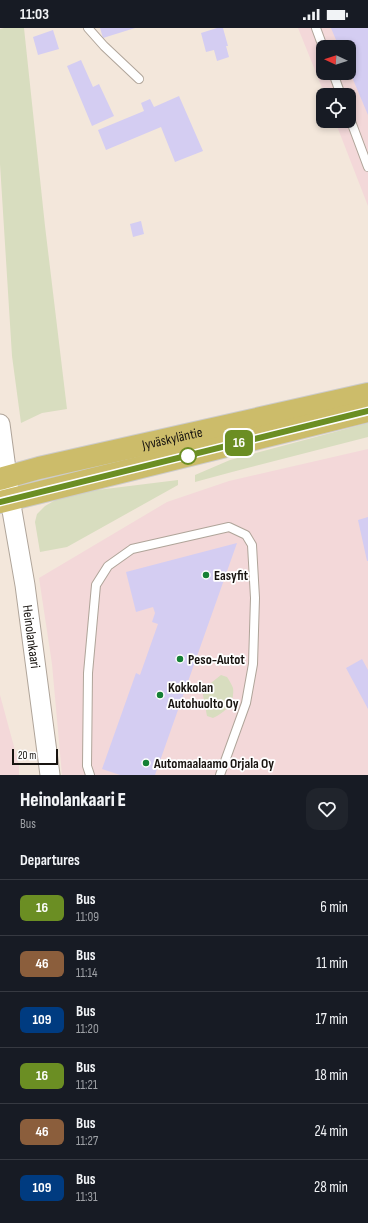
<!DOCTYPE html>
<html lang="en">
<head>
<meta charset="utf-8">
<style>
	:root { --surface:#171b24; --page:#20242c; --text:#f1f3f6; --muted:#9ea1a6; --line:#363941 }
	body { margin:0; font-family:"Sofia Sans Condensed",sans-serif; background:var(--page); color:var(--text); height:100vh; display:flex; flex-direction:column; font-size:15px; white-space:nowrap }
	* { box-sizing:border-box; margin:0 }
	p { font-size:13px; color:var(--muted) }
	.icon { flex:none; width:22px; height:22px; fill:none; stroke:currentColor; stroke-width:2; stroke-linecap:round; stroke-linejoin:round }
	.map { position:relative; height:747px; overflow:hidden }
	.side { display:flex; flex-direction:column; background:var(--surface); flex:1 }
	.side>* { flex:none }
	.badge { padding:0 8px; border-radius:6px; font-size:14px; line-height:26px }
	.needle { width:26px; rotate:274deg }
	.buttons { position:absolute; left:316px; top:12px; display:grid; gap:8px }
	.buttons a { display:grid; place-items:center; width:40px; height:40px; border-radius:8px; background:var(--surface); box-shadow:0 2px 6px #0003; font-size:20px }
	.scale { position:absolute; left:12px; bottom:10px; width:46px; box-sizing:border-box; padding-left:4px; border:2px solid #181410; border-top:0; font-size:11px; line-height:14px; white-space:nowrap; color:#181410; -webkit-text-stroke:3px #fff; paint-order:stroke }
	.map>.badge { position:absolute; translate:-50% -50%; box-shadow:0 0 0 2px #fff }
	h2 { padding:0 20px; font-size:15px; line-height:36px }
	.round { display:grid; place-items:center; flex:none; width:42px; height:42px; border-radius:12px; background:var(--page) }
	.head { display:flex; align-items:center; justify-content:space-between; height:68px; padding:0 20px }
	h1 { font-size:19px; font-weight:800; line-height:30px }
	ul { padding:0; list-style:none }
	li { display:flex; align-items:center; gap:12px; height:56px; padding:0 20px; border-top:1px solid var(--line) }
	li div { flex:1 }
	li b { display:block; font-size:15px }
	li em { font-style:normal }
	li .badge { min-width:44px; font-weight:700; text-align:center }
	.status { display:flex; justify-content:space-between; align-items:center; height:28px; padding:0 20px; background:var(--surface); direction:ltr }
	.status svg { height:11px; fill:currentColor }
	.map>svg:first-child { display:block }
	.commercial { fill:#f3d8d9; fill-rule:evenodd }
	.green { fill:#d8ddbf }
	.building { fill:#d4cdf2 }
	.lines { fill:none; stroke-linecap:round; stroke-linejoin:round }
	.service-casing { stroke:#afa499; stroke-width:10 }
	.tertiary-casing { stroke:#afa499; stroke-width:21 }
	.trunk-casing { stroke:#cccbca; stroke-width:24 }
	.service { stroke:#fff; stroke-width:8 }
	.tertiary { stroke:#fff; stroke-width:19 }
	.trunk { stroke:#ccbc6a; stroke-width:22 }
	.line-casing { stroke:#fff; stroke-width:9 }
	.line { stroke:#6b8e23; stroke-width:6 }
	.stop-dot { fill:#fff; stroke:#6b8e23; stroke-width:2 }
	.poi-dot { fill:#158035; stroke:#fff; stroke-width:1.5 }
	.labels { text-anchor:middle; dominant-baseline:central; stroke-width:3.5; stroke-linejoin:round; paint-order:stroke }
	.street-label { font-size:14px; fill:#181410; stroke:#fff }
	.poi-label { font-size:14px; font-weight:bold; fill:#181410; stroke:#fff; text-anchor:start }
</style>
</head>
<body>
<div class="status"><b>11:03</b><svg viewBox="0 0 49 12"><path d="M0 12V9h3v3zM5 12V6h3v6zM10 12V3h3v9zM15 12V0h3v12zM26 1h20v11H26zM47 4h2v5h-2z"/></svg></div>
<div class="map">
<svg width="368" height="747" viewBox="0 0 368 747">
	<rect width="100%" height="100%" fill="#f3e7db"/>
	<!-- commercial -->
	<path class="commercial" d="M 298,0 L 368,0 L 368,178 L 335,93 L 349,93 L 349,67 L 325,67 ZM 323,19 L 349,19 L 349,45 L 323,45 Z
		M 368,421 L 368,747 L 62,747 L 52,636 L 39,550 L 167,474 L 229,453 Z
		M 0,667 L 19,737 L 19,747 L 0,747 Z"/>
	<!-- green -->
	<path class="green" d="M 4,0 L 24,0 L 45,198 L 67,381 L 42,385 L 21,395 L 12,328 L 0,136 L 0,1 Z
		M 368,395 L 368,409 L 232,444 L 195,454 L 195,447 L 230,432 Z
		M 178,452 L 178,457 L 67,519 L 40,524 L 35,494 L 37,486 L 45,478 L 59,470 L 81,464 Z
		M 221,647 L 227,649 C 229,652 232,657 233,660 C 235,676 225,684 213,690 L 207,688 L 202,662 Z"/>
	<!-- building -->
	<path class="building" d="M 100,0 L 135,0 L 103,10 Z
		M 217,0 L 223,0 L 228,18 L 226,18 L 229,29 L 217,33 L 214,22 L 206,24 L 201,5 Z
		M 331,0 L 368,0 L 368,87 L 349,42 L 349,19 L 339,19 Z
		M 53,2 L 59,21 L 38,27 L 33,9 Z
		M 81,32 L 93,59 L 99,56 L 114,88 L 92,98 L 67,38 Z
		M 179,68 L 203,123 L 175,134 L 161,99 L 106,122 L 98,102 L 144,83 L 141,75 L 150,71 L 154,79 Z
		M 141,193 L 144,206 L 133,209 L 130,196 Z
		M 368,489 L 368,533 L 367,533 L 358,492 Z
		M 237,515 L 155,747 L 120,747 L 102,741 L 136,645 L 140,647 L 158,596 L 152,594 L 155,585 L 153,579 L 136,584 L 126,544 Z
		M 362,631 L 368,642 L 368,681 L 346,640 Z"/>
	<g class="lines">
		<defs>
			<path id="service" d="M 88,0 L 104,18 L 139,51
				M 316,0 L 323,19
				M 333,45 L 341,67
				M 349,88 L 368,139
				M 90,747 L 87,738 L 88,645 L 96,557 L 108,538 L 132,521 L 229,499 L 246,507 L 252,517 L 255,570 L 253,636 L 246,675 L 220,747"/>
			<g id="tertiary">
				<path id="s1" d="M 0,396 L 10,471 L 25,557 L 50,747"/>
			</g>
			<g id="trunk">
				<path id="s2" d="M 0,451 L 39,440 L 368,366"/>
				<path d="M 0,474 L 368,383"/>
			</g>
		</defs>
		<!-- service casing -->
		<use href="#service" class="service-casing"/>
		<!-- tertiary casing -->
		<use href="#tertiary" class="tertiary-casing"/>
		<!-- trunk casing -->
		<use href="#trunk" class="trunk-casing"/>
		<!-- service -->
		<use href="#service" class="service"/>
		<!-- tertiary -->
		<use href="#tertiary" class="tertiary"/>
		<!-- trunk -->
		<use href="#trunk" class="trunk"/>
	</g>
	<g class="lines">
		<defs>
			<path id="line" d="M 0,474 L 368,383"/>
		</defs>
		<!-- line casing -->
		<use href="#line" class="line-casing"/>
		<!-- line -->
		<use href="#line" class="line"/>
	</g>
	<!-- markers -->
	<circle class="stop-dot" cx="188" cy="428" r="8"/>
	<g class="poi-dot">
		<circle cx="206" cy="547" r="4"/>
		<circle cx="180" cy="631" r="4"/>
		<circle cx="160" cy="667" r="4"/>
		<circle cx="146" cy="735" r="4"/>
	</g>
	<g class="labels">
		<!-- street labels -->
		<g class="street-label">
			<text stroke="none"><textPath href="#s2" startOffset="177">Jyväskyläntie</textPath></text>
			<text stroke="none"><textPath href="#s1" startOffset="215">Heinolankaari</textPath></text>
		</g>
		<!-- poi labels -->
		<g class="poi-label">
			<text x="214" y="547">Easyfit</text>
			<text x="188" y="631">Peso-Autot</text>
			<text x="168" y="659">Kokkolan<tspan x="168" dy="16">Autohuolto Oy</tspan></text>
			<text x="154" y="735">Automaalaamo Orjala Oy</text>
		</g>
	</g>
</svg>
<div class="buttons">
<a><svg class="needle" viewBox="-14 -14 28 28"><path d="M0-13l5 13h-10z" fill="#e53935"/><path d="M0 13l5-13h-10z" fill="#9ea1a6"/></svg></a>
<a><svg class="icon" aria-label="locate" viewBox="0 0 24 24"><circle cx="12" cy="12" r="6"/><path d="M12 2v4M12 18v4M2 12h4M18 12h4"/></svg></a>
</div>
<div class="scale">20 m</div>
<b class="badge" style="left:239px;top:415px;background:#6b8e23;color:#fff">16</b>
</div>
<section class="side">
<div class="head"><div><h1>Heinolankaari E</h1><p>Bus</p></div><a class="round"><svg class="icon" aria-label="heart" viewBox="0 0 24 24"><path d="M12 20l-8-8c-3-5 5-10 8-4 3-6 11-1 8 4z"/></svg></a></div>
<h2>Departures</h2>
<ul>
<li><span class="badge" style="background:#6b8e23;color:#fff">16</span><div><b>Bus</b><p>11:09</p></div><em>6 min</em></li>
<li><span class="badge" style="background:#8b5e3c;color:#fff">46</span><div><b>Bus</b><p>11:14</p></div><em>11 min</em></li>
<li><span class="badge" style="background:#003b80;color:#fff">109</span><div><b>Bus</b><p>11:20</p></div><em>17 min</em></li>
<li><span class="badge" style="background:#6b8e23;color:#fff">16</span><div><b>Bus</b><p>11:21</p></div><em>18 min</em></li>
<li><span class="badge" style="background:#8b5e3c;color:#fff">46</span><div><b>Bus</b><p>11:27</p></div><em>24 min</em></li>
<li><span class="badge" style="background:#003b80;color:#fff">109</span><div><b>Bus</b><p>11:31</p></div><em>28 min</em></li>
</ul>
</section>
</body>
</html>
